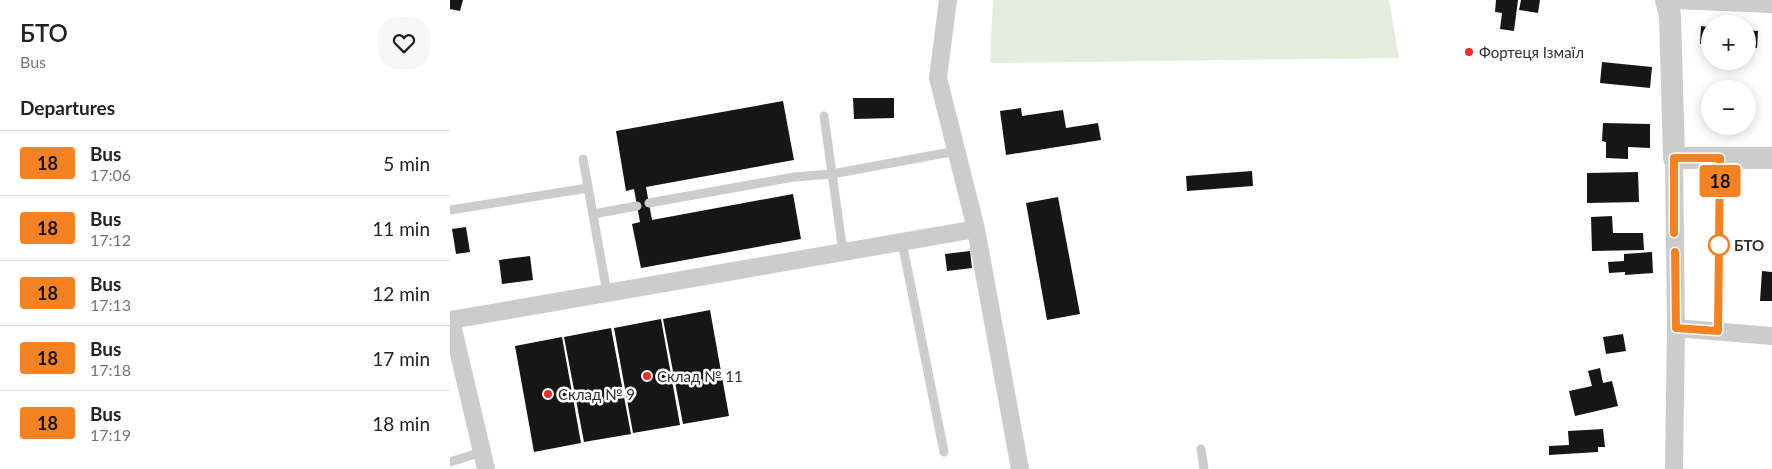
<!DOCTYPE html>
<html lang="en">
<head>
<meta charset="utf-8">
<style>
	:root { --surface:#fff; --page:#f6f6f6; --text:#222; --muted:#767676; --line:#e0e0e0 }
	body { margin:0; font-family:Lato,sans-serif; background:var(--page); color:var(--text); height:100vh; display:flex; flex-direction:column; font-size:19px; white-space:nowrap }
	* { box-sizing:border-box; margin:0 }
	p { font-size:16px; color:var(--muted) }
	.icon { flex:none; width:28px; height:28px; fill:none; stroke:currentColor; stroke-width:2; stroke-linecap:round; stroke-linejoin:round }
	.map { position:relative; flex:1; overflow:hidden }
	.sheet { display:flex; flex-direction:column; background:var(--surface); width:450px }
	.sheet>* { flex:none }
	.badge { padding:0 10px; border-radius:4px; font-size:18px; line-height:32px }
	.buttons { position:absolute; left:1251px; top:15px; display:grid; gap:10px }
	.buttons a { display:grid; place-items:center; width:55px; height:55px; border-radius:50%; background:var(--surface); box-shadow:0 2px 12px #0003; font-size:25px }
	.map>.badge { position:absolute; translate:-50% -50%; box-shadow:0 0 0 2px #fff }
	h2 { padding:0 20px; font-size:19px; line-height:45px }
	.round { display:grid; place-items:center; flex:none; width:52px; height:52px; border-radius:20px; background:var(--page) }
	.summary { display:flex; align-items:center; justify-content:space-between; height:85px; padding:0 20px }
	h1 { font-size:24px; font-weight:600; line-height:38px }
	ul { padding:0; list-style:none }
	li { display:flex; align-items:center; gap:15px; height:65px; padding:0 20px; border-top:1px solid var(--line) }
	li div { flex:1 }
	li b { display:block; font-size:19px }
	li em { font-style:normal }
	li .badge { min-width:55px; font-weight:700; text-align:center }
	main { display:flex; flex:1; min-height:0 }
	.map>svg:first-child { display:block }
	.green { fill:#e4eddc }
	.building { fill:#161616 }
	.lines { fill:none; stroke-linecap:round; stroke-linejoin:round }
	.service { stroke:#ccc; stroke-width:9 }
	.minor { stroke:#ccc; stroke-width:18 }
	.tertiary { stroke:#ccc; stroke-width:22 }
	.line-casing { stroke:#fff; stroke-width:11 }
	.line { stroke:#f58220; stroke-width:8 }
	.poi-dot { fill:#ee2a2a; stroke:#fff; stroke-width:2 }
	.stop-dot { fill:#fff; stroke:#f58220; stroke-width:2.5 }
	.labels { text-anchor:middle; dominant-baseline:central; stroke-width:5; stroke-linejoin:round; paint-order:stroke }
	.poi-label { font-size:15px; fill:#2f2f2f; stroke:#fff; text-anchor:start }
	.stop-label { font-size:15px; font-weight:bold; fill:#2f2f2f; stroke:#fff; text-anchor:start }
</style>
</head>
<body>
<main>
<section class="sheet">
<div class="summary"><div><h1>БТО</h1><p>Bus</p></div><a class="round"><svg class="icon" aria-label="heart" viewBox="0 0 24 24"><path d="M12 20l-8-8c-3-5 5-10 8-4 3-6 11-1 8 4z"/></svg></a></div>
<h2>Departures</h2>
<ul>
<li><span class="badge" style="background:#f58220;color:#111">18</span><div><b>Bus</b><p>17:06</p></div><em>5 min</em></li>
<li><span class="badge" style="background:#f58220;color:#111">18</span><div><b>Bus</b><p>17:12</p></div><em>11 min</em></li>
<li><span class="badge" style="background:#f58220;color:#111">18</span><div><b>Bus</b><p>17:13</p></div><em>12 min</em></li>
<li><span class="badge" style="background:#f58220;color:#111">18</span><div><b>Bus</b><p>17:18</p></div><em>17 min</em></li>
<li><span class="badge" style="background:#f58220;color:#111">18</span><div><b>Bus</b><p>17:19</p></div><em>18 min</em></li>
</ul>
</section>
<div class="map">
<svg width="1322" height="469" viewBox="0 0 1322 469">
	<rect width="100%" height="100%" fill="#fff"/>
	<!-- green -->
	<path class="green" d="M 543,0 L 939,0 L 949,58 L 540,63 Z"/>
	<!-- building -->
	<path class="building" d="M 0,0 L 13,0 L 10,11 L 0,9 Z
		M 1046,0 L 1068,0 L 1064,31 L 1050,29 L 1052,13 L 1045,12 Z
		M 1071,0 L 1090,0 L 1088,13 L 1069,10 Z
		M 1251,26 L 1260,27 L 1260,44 L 1250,44 Z
		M 1298,30 L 1308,31 L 1307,48 L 1298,47 Z
		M 1152,62 L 1202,67 L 1200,88 L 1150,83 Z
		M 403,98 L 444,98 L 444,118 L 404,119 Z
		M 333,101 L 344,160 L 196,187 L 202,220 L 343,194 L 351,239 L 191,268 L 182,224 L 190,222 L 184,189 L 176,191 L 166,131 Z
		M 571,108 L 572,116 L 613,110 L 616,128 L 648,123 L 651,140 L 556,155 L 550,111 Z
		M 1153,123 L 1200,124 L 1200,148 L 1178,147 L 1178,159 L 1156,158 L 1156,142 L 1152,141 Z
		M 802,171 L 803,186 L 737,191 L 736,176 Z
		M 1188,172 L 1189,202 L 1137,203 L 1137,173 Z
		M 608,197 L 630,314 L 597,320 L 576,203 Z
		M 1162,216 L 1163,233 L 1193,233 L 1194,250 L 1142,251 L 1141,217 Z
		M 16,227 L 20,252 L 6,254 L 2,229 Z
		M 520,251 L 522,268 L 497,271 L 495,254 Z
		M 1202,252 L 1203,273 L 1175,275 L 1175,272 L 1159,273 L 1158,262 L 1174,261 L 1174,254 Z
		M 80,256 L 83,280 L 52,284 L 49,260 Z
		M 1312,271 L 1322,272 L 1322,301 L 1310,301 Z
		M 260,310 L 279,416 L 233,424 L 213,319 Z
		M 211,319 L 230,425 L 183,433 L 164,328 Z
		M 161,328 L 181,434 L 134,442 L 114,337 Z
		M 1173,334 L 1176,351 L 1156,354 L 1153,337 Z
		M 112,337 L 131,443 L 84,452 L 65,346 Z
		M 1150,368 L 1153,383 L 1162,381 L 1168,406 L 1125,416 L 1119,391 L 1142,386 L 1138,371 Z
		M 1153,429 L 1155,447 L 1148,447 L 1148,452 L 1099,455 L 1099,446 L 1119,445 L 1118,431 Z"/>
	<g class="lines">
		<!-- service -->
		<path class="service" d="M 374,116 L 393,252
			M 133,159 L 157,293
			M 199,203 L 344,177 L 382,174 L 506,151
			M 0,210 L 138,188
			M 143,214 L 187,206
			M 452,242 L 494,452
			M 1269,331 L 1270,159
			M 751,449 L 754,469
			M 0,462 L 32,452"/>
		<!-- minor -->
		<path class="minor" d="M 498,0 L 488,78 L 526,229 L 570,469
			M 1225,0 L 1322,4
			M 1224,158 L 1226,328 L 1224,469
			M 1226,328 L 1322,336
			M 36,469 L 1,320 L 526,229"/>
		<!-- tertiary -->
		<path class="tertiary" d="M 1216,0 L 1220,16 L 1224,158 L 1322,158"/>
	</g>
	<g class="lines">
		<defs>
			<path id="line" d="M 1224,233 L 1224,158 L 1270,158 L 1268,331 L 1226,328 L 1225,252"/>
		</defs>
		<!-- line casing -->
		<use href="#line" class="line-casing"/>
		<!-- line -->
		<use href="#line" class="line"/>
	</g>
	<!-- markers -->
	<g class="poi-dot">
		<circle cx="1019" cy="52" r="5"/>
		<circle cx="197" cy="376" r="5"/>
		<circle cx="98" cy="394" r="5"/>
	</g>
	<circle class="stop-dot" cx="1269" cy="245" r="10"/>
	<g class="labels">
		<!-- poi labels -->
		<g class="poi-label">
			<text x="1029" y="52">Фортеця Ізмаїл</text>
			<text x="207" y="376">Склад № 11</text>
			<text x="108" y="394">Склад № 9</text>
		</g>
		<!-- stop labels -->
		<g class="stop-label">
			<text x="1284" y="245">БТО</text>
		</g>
	</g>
</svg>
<div class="buttons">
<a>+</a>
<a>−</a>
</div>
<b class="badge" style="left:1270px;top:181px;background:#f58220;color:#111">18</b>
</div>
</main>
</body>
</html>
